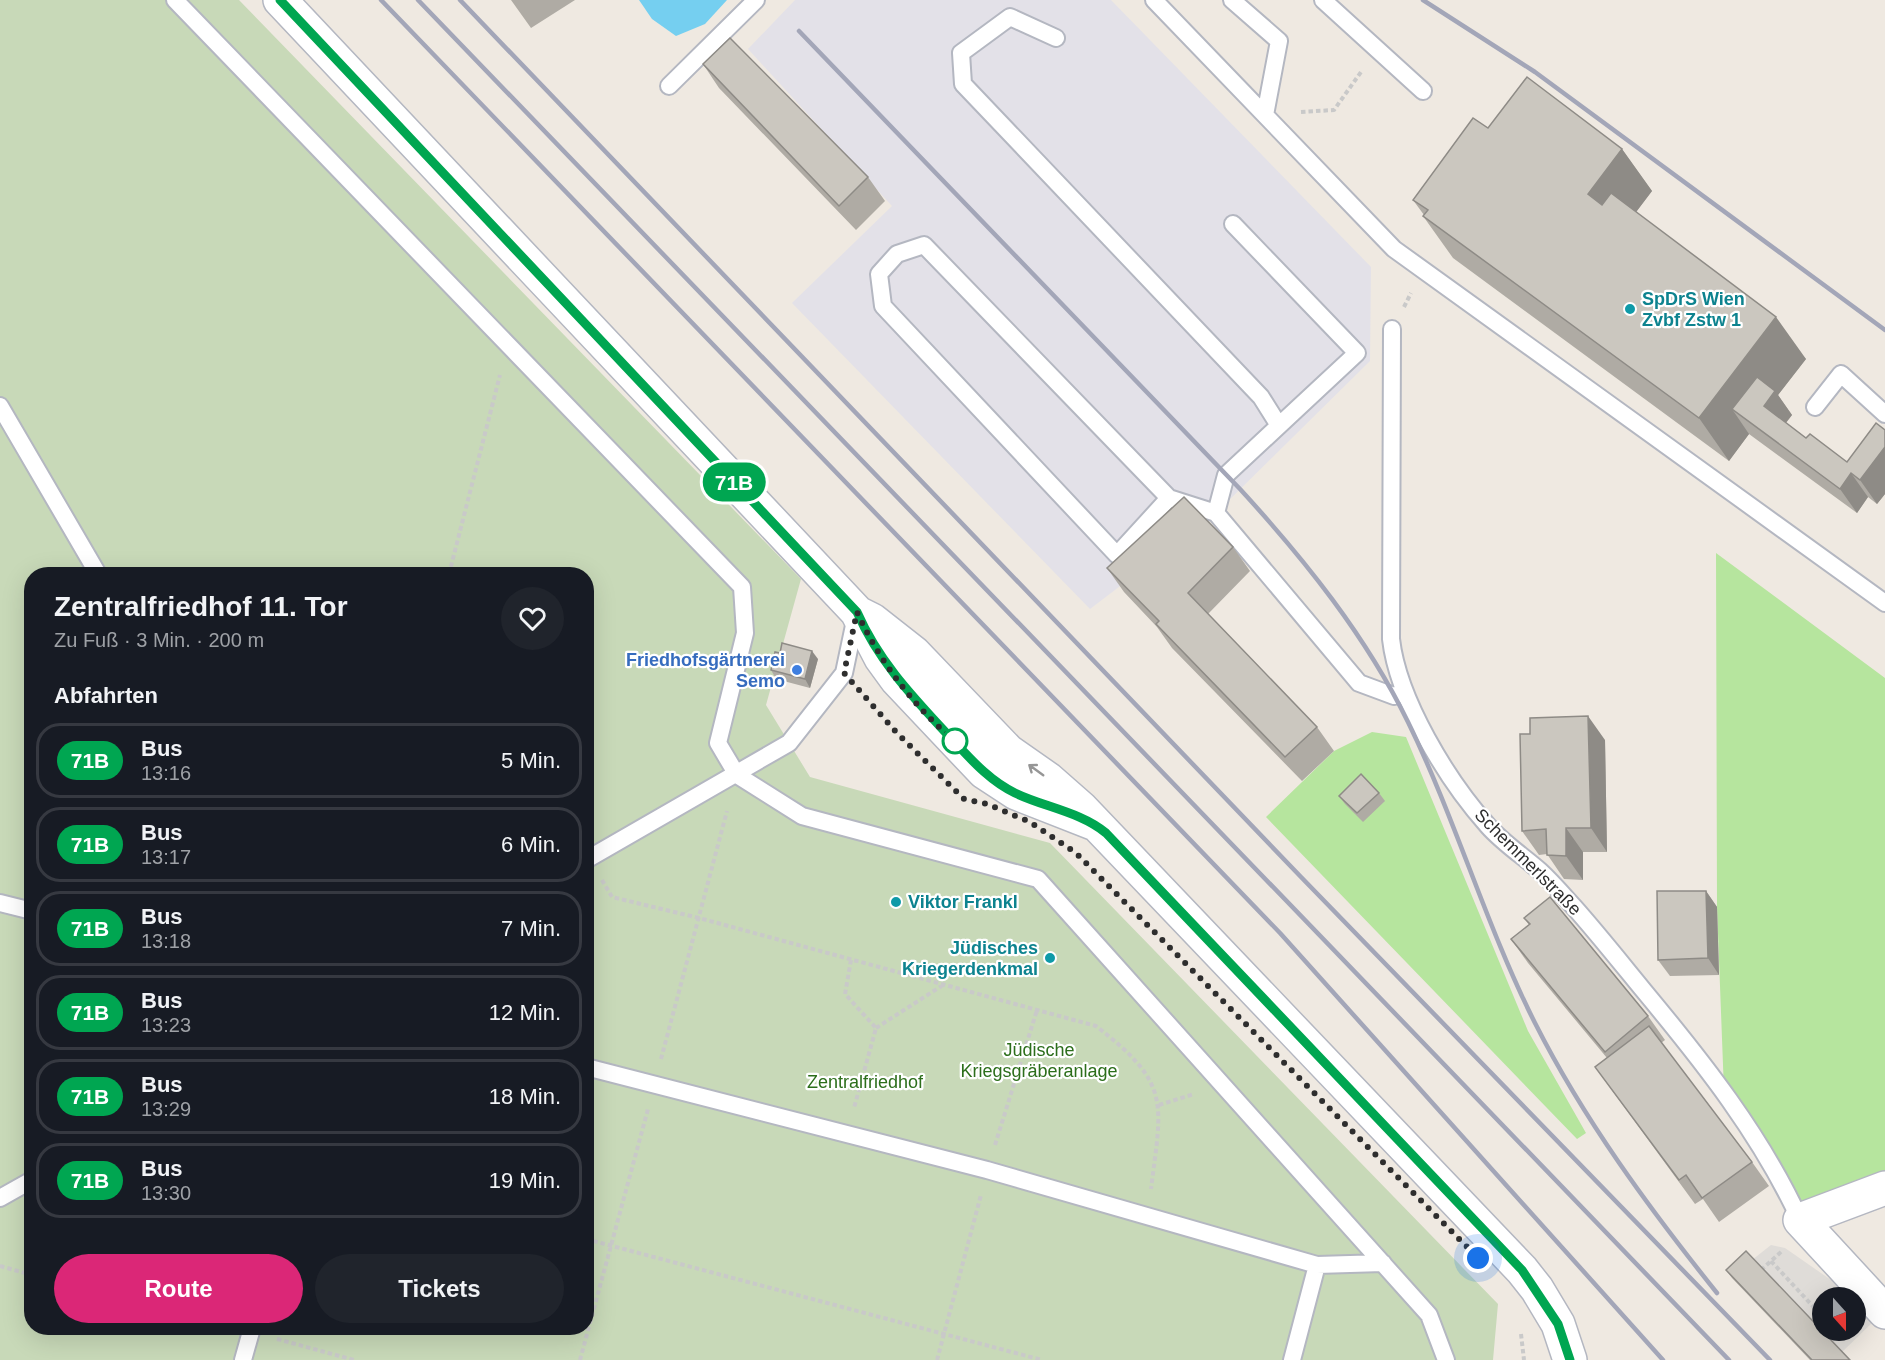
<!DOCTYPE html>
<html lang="de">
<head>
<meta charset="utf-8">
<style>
	:root { --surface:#171b24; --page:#20242c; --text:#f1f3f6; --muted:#9ea1a6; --line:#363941; --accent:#db2777 }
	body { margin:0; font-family:Helvetica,sans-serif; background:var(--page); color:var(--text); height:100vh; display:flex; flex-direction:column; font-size:22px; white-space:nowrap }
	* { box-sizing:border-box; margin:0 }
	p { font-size:20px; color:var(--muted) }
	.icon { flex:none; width:33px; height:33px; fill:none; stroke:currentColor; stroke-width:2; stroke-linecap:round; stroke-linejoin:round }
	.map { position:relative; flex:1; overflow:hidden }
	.side { position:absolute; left:24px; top:567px; width:570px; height:768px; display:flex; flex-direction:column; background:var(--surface); border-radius:24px; box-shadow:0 6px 24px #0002 }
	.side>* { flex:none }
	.badge { padding:0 12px; border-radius:20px; font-size:21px; line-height:39px }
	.needle { width:39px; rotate:159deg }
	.tools { position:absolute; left:1812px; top:1287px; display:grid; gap:12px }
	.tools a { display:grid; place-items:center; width:54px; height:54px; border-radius:50%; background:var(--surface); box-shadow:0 6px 24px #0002; font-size:30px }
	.you { position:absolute; width:30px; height:30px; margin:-15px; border:4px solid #fff; border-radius:50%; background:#1a73e8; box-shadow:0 0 0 9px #1a73e833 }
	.map>.badge { position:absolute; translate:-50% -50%; box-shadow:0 0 0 3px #fff }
	h2 { padding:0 30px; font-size:22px; line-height:54px }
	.round { display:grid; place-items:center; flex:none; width:63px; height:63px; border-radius:32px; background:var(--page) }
	.summary { display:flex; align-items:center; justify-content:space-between; height:102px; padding:0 30px }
	h1 { font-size:28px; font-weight:700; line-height:45px }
	.action { display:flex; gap:12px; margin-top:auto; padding:12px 30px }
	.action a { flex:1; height:69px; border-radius:36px; background:var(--accent); color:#fff; font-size:24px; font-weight:700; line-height:69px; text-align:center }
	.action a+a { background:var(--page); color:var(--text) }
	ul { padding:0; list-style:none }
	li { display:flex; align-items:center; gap:18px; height:75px; margin:0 12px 9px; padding:0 18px; border:3px solid var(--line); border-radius:24px }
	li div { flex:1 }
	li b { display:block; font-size:22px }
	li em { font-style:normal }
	li .badge { min-width:66px; font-weight:700; text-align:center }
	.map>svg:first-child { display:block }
	.industrial { fill:#e3e1e8 }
	.green { fill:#b6e59e }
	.cemetery { fill:#c8d9b8; fill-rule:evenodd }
	.plaza { fill:#dfdcd8 }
	.water { fill:#75cff0 }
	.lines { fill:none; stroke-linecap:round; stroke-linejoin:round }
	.service-casing { stroke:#b4b7c1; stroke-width:20 }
	.minor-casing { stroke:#b4b7c1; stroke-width:36 }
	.tertiary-casing { stroke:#b4b7c1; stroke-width:36 }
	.path { stroke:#c9c9c9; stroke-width:4; stroke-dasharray:4.5 3; stroke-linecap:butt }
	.service { stroke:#fff; stroke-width:16 }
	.minor { stroke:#fff; stroke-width:33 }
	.tertiary { stroke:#fff; stroke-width:33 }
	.rail { stroke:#a3a6b8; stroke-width:4.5 }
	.wall { fill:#afaba4 }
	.shaded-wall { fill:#8e8b86 }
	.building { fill:#cbc7bf; stroke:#8e8b86; stroke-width:1.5 }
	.oneway { stroke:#969696 }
	.line-casing { stroke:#fff; stroke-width:14 }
	.line { stroke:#00a651; stroke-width:9 }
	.walk { stroke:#2e2e2e; stroke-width:6; stroke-dasharray:0 10.8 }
	.culture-dot { fill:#0f9aa8; stroke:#fff; stroke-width:2 }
	.shop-dot { fill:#3f7fe0; stroke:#fff; stroke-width:2 }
	.stop-dot { fill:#fff; stroke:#00a651; stroke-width:3 }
	.labels { text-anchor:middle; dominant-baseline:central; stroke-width:4.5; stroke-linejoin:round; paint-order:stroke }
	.culture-label { font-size:18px; font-weight:bold; fill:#0d838f; stroke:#fff; text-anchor:start }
	.shop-label { font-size:18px; font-weight:bold; fill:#366cbe; stroke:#fff; text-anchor:end }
	.street-label { font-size:18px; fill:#2e2e2e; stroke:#fff }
	.park-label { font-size:18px; fill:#2c6e1b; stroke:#fff }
</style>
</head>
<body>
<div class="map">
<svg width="1885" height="1360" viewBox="0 0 1885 1360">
	<rect width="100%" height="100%" fill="#efe9e1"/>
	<!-- industrial -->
	<path class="industrial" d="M 795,0 L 1111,0 L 1371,267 L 1370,361 L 1216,513 L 1090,609 L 792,303 L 892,206 L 748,49 Z"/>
	<!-- green -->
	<path class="green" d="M 1716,553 L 1885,678 L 1885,1188 L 1800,1220 L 1724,1091 L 1717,907 Z
		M 1372,732 L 1406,737 L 1528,1031 L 1586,1133 L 1577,1139 L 1266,817 L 1334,751 Z"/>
	<!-- cemetery -->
	<path class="cemetery" d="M 0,0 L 239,0 L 801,579 L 766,705 L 810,777 L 1050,843 L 1498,1304 L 1493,1360 L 0,1360 ZM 32,574 L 586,574 L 586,1328 L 32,1328 Z"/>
	<!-- plaza -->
	<path class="plaza" d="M 1771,1245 L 1785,1248 L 1831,1280 L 1848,1297 L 1822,1298 L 1822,1330 L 1856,1330 L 1856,1306 L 1872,1323 L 1841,1353 L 1752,1260 Z"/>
	<!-- water -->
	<path class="water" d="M 639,0 L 727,0 L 705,24 L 676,36 L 652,19 Z"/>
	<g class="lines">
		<defs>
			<path id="service" d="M 175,0 L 742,587 L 745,633 L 718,743 L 737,775 L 802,816 L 1038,879 L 1429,1315 L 1446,1360
				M 1154,0 L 1394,249 L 1885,603
				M 1232,0 L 1279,41 L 1265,115
				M 1323,0 L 1423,91
				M 1056,38 L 1010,17 L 961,53 L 963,84 L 1261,397 L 1278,424
				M 669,86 L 756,0
				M 1392,329 L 1391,639 C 1398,700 1447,780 1488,826 C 1503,843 1523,856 1540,871 C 1552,882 1563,895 1574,907 C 1598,934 1621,963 1644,991 C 1703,1062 1761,1135 1800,1220
				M 0,406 L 98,574
				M 1815,407 L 1841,374 L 1885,414
				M 1169,498 L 924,245 L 897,254 L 879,274 L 883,306 L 1117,555 L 1169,498 L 1216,513 L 1359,683 L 1394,696 L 1404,692
				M 1216,513 L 1226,475 L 1357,353 L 1233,224
				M 586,860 L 789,743 L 844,673 L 856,616
				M 0,903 L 32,911
				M 586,1067 L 987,1170 L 1317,1265 L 1383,1263
				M 0,1198 L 32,1180
				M 243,1360 L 252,1328
				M 1292,1360 L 1317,1265"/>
			<path id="minor" d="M 1885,1188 L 1800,1220 L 1885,1312"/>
			<path id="tertiary" d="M 280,0 L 857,612 L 881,658 L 897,680 L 984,772 L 1016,793 L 1095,824
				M 858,613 L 872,620 L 914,653 L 1008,751 L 1048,779 L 1081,808 L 1522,1270 L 1537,1289 L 1558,1324 L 1570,1360"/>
		</defs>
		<!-- service casing -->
		<use href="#service" class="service-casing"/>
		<!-- minor casing -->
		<use href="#minor" class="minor-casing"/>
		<!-- tertiary casing -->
		<use href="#tertiary" class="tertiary-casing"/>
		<!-- path -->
		<path class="path" d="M 1301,112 L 1334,110 L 1361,72
			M 1404,307 L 1411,293
			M 449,574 L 500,375
			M 602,880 L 612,897 L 699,918 L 1096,1026 C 1171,1084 1162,1101 1151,1189
			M 851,960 L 845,994 L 876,1028 L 854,1108
			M 876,1028 L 943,985
			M 661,1059 L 727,811
			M 1159,1105 L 1194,1094
			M 995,1145 L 1037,1010
			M 586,1239 L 1042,1360
			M 1771,1261 L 1822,1316
			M 0,1266 L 32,1275
			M 1761,1270 L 1782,1251
			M 1521,1334 L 1524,1360
			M 277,1339 L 354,1360
			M 580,1360 L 648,1109
			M 937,1360 L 981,1195"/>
		<!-- service -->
		<use href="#service" class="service"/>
		<!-- minor -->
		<use href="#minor" class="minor"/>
		<!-- tertiary -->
		<use href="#tertiary" class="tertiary"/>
		<!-- rail -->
		<path class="rail" d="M 381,0 L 1280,933 L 1663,1360
			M 418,0 L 1729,1360
			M 460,0 L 1301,877 L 1770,1360
			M 1423,0 L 1535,72 L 1885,330
			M 799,31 L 1240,489 C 1305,560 1366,636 1408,722 C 1456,820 1486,926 1535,1023 C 1584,1120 1649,1208 1717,1293"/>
	</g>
	<!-- wall -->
	<path class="wall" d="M 511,0 L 575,0 L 531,28 Z
		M 703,64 L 868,177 L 885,201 L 856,230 L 719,88 Z
		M 1622,149 L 1652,191 L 1636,212 L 1806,359 L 1778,395 L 1792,415 L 1786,423 L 1806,438 L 1847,462 L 1885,430 L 1885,494 L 1877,504 L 1868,497 L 1857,513 L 1749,434 L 1729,461 L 1453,258 L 1423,216 L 1424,215 L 1413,200 Z
		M 1233,547 L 1250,571 L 1208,614 L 1317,727 L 1334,751 L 1302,781 L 1172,648 L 1157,627 L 1124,592 L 1107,568 Z
		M 818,659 L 810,688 L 776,679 L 771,670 Z
		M 1605,740 L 1607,852 L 1583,852 L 1583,880 L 1564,879 L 1547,854 L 1539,855 L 1522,831 Z
		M 1379,793 L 1385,801 L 1363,822 L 1345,804 L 1339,796 Z
		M 1706,891 L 1717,907 L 1719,975 L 1670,976 L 1658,960 Z
		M 1524,918 L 1648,1016 L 1665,1040 L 1661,1043 L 1752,1162 L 1769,1186 L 1719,1222 L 1703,1199 L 1695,1204 L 1595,1067 L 1607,1058 L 1528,963 L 1511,939 L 1529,925 Z
		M 1726,1270 L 1850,1360 L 1810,1360 L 1732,1278 Z"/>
	<!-- shaded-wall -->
	<path class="shaded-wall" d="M 1622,149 L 1652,191 L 1618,236 L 1588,194 Z
		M 1776,317 L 1806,359 L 1778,395 L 1792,415 L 1780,430 L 1732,409 L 1749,434 L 1729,461 L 1699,418 Z
		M 1885,447 L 1885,494 L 1877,504 L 1860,480 Z
		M 1851,473 L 1868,497 L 1857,513 L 1840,489 Z
		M 812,651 L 818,659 L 810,688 L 805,679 Z
		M 1588,716 L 1605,740 L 1607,852 L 1591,828 Z
		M 1566,828 L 1583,852 L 1583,880 L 1566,856 Z
		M 1706,891 L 1717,907 L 1719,975 L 1708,958 Z"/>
	<!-- building -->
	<path class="building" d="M 730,38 L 868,177 L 839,206 L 703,64 Z
		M 1527,77 L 1622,149 L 1588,194 L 1602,205 L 1611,193 L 1776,317 L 1699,418 L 1423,216 L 1428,210 L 1413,200 L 1473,118 L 1488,128 Z
		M 1757,377 L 1775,391 L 1764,406 L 1806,438 L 1810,434 L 1847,462 L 1876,423 L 1885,430 L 1885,447 L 1860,480 L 1851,473 L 1840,489 L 1732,409 Z
		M 1184,497 L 1233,547 L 1188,593 L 1317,727 L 1285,757 L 1156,624 L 1159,621 L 1107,568 Z
		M 782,643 L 812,651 L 805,679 L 771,670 L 775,652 L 780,653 Z
		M 1588,716 L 1591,828 L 1566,828 L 1566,856 L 1547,855 L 1546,829 L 1522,831 L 1520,734 L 1530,734 L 1530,718 Z
		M 1361,774 L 1379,793 L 1357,813 L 1339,796 Z
		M 1657,891 L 1706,891 L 1708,958 L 1658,960 Z
		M 1550,897 L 1648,1016 L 1605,1052 L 1511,939 L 1530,924 L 1524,918 Z
		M 1649,1026 L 1752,1162 L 1702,1198 L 1686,1175 L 1679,1180 L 1595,1067 Z
		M 1746,1251 L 1850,1360 L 1812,1360 L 1726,1270 Z"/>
	<!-- one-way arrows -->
	<defs><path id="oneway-shaft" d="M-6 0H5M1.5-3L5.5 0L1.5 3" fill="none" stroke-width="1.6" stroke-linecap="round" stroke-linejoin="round" transform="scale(1.5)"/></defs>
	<use class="oneway" href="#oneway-shaft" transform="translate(1036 770) rotate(-144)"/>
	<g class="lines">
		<defs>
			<path id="line" d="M 280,0 L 857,612 C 879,662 913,697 949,736 C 969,757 988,780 1015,793 C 1044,807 1081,812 1106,833 L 1522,1270 L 1558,1324 L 1570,1360"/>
		</defs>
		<!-- line casing -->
		<use href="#line" class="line-casing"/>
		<!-- line -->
		<use href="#line" class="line"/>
		<!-- walk -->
		<path class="walk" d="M 955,741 C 915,708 879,661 857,612 L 844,673 L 897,733 L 964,799 L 987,804 L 1030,822 L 1076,853 L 1478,1258"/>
	</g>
	<!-- markers -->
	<g class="culture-dot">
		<circle cx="1630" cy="309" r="6"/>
		<circle cx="896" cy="902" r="6"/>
		<circle cx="1050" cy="958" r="6"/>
	</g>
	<circle class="shop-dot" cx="797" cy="670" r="6"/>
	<circle class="stop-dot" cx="955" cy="741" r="12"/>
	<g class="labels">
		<!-- culture labels -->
		<g class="culture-label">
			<text x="1642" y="299">SpDrS Wien<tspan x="1642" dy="21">Zvbf Zstw 1</tspan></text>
			<text x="908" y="902">Viktor Frankl</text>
			<text x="1038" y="948" text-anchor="end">Jüdisches<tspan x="1038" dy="21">Kriegerdenkmal</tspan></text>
		</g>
		<!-- shop labels -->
		<g class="shop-label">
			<text x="785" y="660">Friedhofsgärtnerei<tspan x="785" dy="21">Semo</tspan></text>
		</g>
		<!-- street labels -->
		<g class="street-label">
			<text transform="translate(1528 862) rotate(45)">Schemmerlstraße</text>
		</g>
		<!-- park labels -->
		<g class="park-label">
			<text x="1039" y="1050">Jüdische<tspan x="1039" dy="21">Kriegsgräberanlage</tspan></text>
			<text x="865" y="1082">Zentralfriedhof</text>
		</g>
	</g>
</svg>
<div class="tools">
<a><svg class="needle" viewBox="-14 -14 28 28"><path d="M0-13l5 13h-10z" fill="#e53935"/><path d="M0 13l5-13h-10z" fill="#9ea1a6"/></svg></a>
</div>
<div class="you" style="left:1478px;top:1258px"></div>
<b class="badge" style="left:734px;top:482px;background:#00a651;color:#fff">71B</b>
<section class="side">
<div class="summary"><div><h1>Zentralfriedhof 11. Tor</h1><p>Zu Fuß · 3 Min. · 200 m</p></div><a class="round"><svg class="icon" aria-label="heart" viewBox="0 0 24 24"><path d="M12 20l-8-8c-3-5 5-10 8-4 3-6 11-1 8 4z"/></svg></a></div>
<h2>Abfahrten</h2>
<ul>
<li><span class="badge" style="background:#00a651;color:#fff">71B</span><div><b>Bus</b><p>13:16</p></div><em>5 Min.</em></li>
<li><span class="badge" style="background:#00a651;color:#fff">71B</span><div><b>Bus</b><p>13:17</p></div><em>6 Min.</em></li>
<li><span class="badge" style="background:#00a651;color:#fff">71B</span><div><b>Bus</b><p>13:18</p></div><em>7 Min.</em></li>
<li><span class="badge" style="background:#00a651;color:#fff">71B</span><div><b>Bus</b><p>13:23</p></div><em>12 Min.</em></li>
<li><span class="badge" style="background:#00a651;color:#fff">71B</span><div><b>Bus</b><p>13:29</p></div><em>18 Min.</em></li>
<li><span class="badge" style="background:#00a651;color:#fff">71B</span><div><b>Bus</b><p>13:30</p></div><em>19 Min.</em></li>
</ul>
<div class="action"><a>Route</a><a>Tickets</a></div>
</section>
</div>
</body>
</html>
